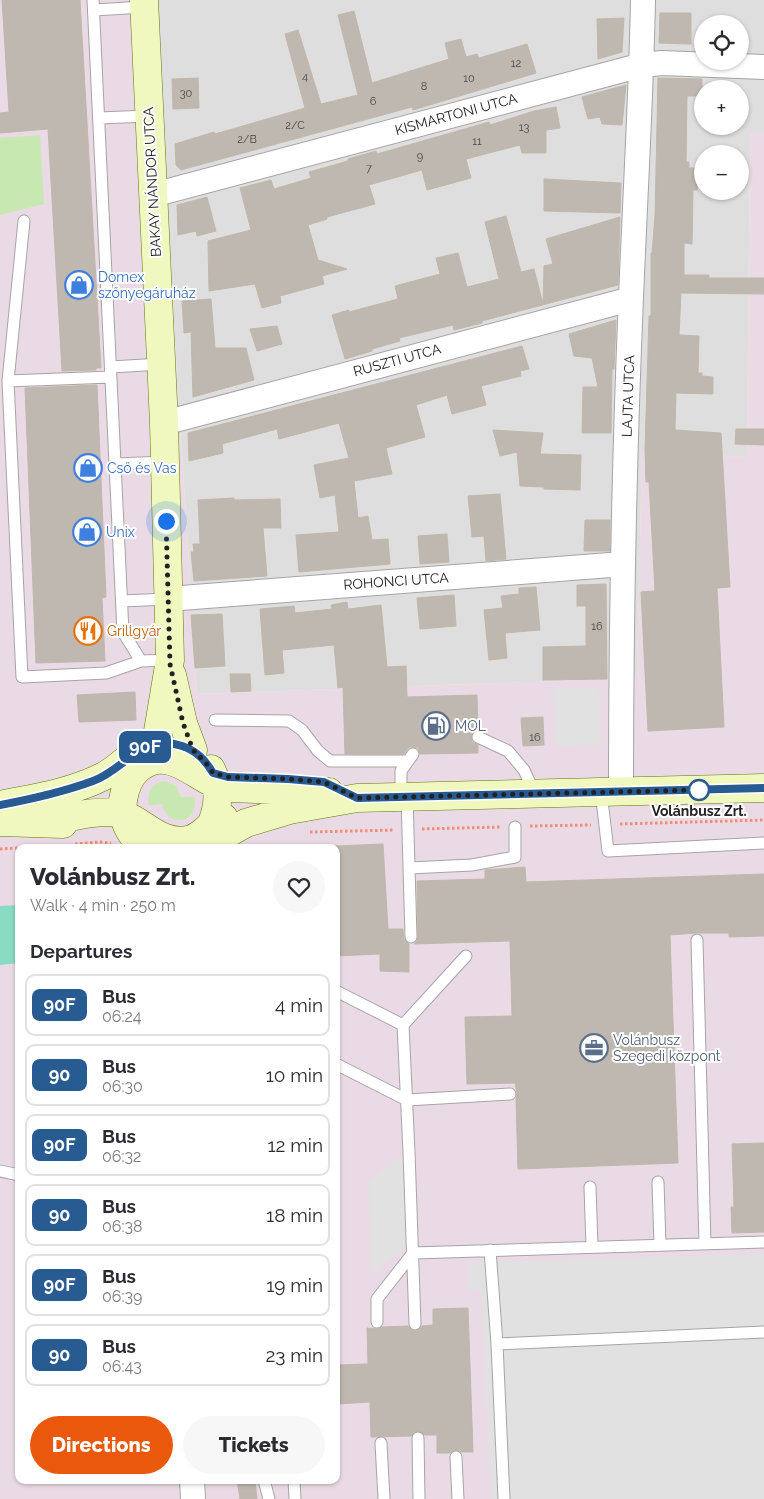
<!DOCTYPE html>
<html lang="en">
<head>
<meta charset="utf-8">
<style>
	:root { --surface:#fff; --page:#f7f7f7; --text:#2b2b33; --muted:#7c7c81; --line:#e1e1e2; --accent:#ea580c }
	body { margin:0; font-family:Raleway,sans-serif; background:var(--page); color:var(--text); height:100vh; display:flex; flex-direction:column; font-size:19px; white-space:nowrap }
	* { box-sizing:border-box; margin:0 }
	p { font-size:16px; color:var(--muted) }
	.icon { flex:none; width:28px; height:28px; fill:none; stroke:currentColor; stroke-width:2; stroke-linecap:round; stroke-linejoin:round }
	.map { position:relative; flex:1; overflow:hidden }
	.side { position:absolute; left:15px; top:844px; width:325px; height:640px; display:flex; flex-direction:column; background:var(--surface); border-radius:10px; box-shadow:0 1px 4px #0004 }
	.side>* { flex:none }
	.badge { padding:0 10px; border-radius:8px; font-size:18px; line-height:32px }
	.fabs { position:absolute; left:694px; top:15px; display:grid; gap:10px }
	.fabs a { display:grid; place-items:center; width:55px; height:55px; border-radius:50%; background:var(--surface); box-shadow:0 1px 4px #0004; font-size:25px }
	.you { position:absolute; width:25px; height:25px; margin:-12px; border:4px solid #fff; border-radius:50%; background:#1a73e8; box-shadow:0 0 0 8px #1a73e833 }
	.map>.badge { position:absolute; translate:-50% -50%; box-shadow:0 0 0 2px #fff }
	h2 { padding:0 15px; font-size:19px; line-height:45px }
	.round { display:grid; place-items:center; flex:none; width:52px; height:52px; border-radius:26px; background:var(--page) }
	.head { display:flex; align-items:center; justify-content:space-between; height:85px; padding:0 15px }
	h1 { font-size:24px; font-weight:800; line-height:38px }
	.action { display:flex; gap:10px; margin-top:auto; padding:10px 15px }
	.action a { flex:1; height:58px; border-radius:30px; background:var(--accent); color:#fff; font-size:20px; font-weight:800; line-height:58px; text-align:center }
	.action a+a { background:var(--page); color:var(--text) }
	ul { padding:0; list-style:none }
	li { display:flex; align-items:center; gap:15px; height:62px; margin:0 10px 8px; padding:0 5px; border:2px solid var(--line); border-radius:10px }
	li div { flex:1 }
	li b { display:block; font-size:19px }
	li em { font-style:normal }
	li .badge { min-width:55px; font-weight:700; text-align:center }
	.map>svg:first-child { display:block }
	.residential { fill:#dfdede; fill-rule:evenodd }
	.industrial { fill:#eadae5; fill-rule:evenodd }
	.grass { fill:#c7e8b0 }
	.pitch { fill:#89dcc3 }
	.parking { fill:#e1e1e1 }
	.building { fill:#beb8b1; stroke:#c2b7aa }
	.lines { fill:none; stroke-linecap:round; stroke-linejoin:round }
	.lane-casing { stroke:#a5a5a5; stroke-width:13 }
	.street-casing { stroke:#a5a5a5; stroke-width:26 }
	.secondary-casing { stroke:#617709; stroke-width:29 }
	.path { stroke:#f58d74; stroke-width:3; stroke-dasharray:2.5 2.5; stroke-linecap:butt }
	.lane { stroke:#fff; stroke-width:11 }
	.street { stroke:#fff; stroke-width:24 }
	.secondary { stroke:#f0f8bf; stroke-width:28 }
	.line-casing { stroke:#fff; stroke-width:11 }
	.line { stroke:#275b91; stroke-width:8 }
	.walk { stroke:#212121; stroke-width:5; stroke-dasharray:0 9 }
	.stop-dot { fill:#fff; stroke:#275b91; stroke-width:2.5 }
	.labels { text-anchor:middle; dominant-baseline:central; stroke-width:4; stroke-linejoin:round; paint-order:stroke }
	.number-label { font-size:11px; fill:#484745 }
	.street-label { font-size:14px; fill:#212121; stroke:#fff }
	.shop-label { font-size:14px; fill:#366cbe; stroke:#fff; text-anchor:start }
	.food-label { font-size:14px; fill:#c56008; stroke:#fff; text-anchor:start }
	.service-label { font-size:14px; fill:#4e5e75; stroke:#fff; text-anchor:start }
	.stop-label { font-size:14px; font-weight:bold; fill:#212121; stroke:#fff }
</style>
</head>
<body>
<div class="map">
<svg width="764" height="1499" viewBox="0 0 764 1499">
	<rect width="100%" height="100%" fill="#f1eee8"/>
	<!-- residential -->
	<path class="residential" d="M 154,0 L 764,0 L 764,132 L 750,132 L 747,457 L 642,451 L 637,678 L 197,694 ZM 702,24 L 740,24 L 740,61 L 702,61 ZM 702,89 L 740,89 L 740,126 L 702,126 ZM 702,154 L 740,154 L 740,191 L 702,191 Z"/>
	<!-- industrial -->
	<path class="industrial" d="M 0,0 L 154,0 L 197,694 L 637,678 L 642,451 L 747,457 L 750,132 L 764,132 L 764,1499 L 0,1499 ZM 19,848 L 336,848 L 336,1480 L 19,1480 Z"/>
	<!-- grass -->
	<path class="grass" d="M 40,135 L 44,204 L 0,215 L 0,138 Z
		M 165,781 L 176,786 L 181,797 L 194,797 C 200,822 169,830 162,804 L 149,805 C 146,792 152,783 165,781 Z"/>
	<!-- pitch -->
	<path class="pitch" d="M 19,905 L 19,963 L 0,965 L 0,906 Z"/>
	<!-- parking -->
	<path class="parking" d="M 599,687 L 601,745 L 555,746 L 553,689 Z
		M 409,1152 L 412,1244 L 370,1273 L 369,1181 Z
		M 764,1254 L 764,1499 L 491,1499 L 482,1291 L 469,1289 L 469,1262 Z"/>
	<!-- building -->
	<path class="building" d="M 2,0 L 80,0 L 101,368 L 96,368 L 96,370 L 62,371 L 48,129 L 0,133 L 0,113 L 9,112 Z
		M 354,11 L 372,83 L 449,59 L 445,43 L 461,39 L 466,57 L 477,54 L 479,58 L 527,44 L 536,73 L 413,110 L 412,107 L 181,170 L 176,165 L 175,144 L 214,132 L 215,134 L 305,108 L 285,34 L 298,30 L 321,104 L 358,95 L 338,15 Z
		M 660,13 L 691,13 L 691,44 L 659,43 Z
		M 624,18 L 622,52 L 598,59 L 597,19 Z
		M 198,78 L 199,108 L 173,109 L 172,79 Z
		M 658,78 L 702,79 L 702,96 L 687,96 L 686,162 L 689,162 L 689,168 L 698,168 L 697,190 L 693,190 L 692,244 L 684,243 L 684,275 L 709,275 L 709,278 L 764,278 L 764,294 L 681,293 L 679,335 L 699,336 L 698,373 L 702,373 L 702,376 L 713,377 L 713,394 L 676,393 L 675,430 L 721,433 L 730,587 L 717,588 L 724,727 L 648,731 L 641,592 L 655,591 L 649,482 L 646,482 L 645,450 L 649,316 L 651,316 L 651,253 L 652,253 L 655,216 Z
		M 626,85 L 622,125 L 602,124 L 600,117 L 588,119 L 582,97 Z
		M 556,107 L 560,128 L 546,130 L 546,153 L 522,153 L 520,145 L 466,159 L 471,178 L 427,190 L 422,170 L 369,185 L 375,204 L 327,217 L 327,219 L 308,225 L 318,260 L 347,269 L 322,276 L 324,284 L 280,296 L 281,303 L 262,308 L 255,284 L 209,291 L 208,241 L 251,230 L 240,188 L 271,180 L 274,189 L 311,178 L 309,172 L 348,161 L 348,159 L 376,151 L 377,154 L 489,122 L 490,125 L 534,111 Z
		M 544,179 L 621,183 L 620,213 L 544,211 Z
		M 207,197 L 216,231 L 197,236 L 196,231 L 178,235 L 177,205 Z
		M 506,216 L 521,272 L 534,269 L 543,304 L 544,266 L 553,264 L 546,239 L 620,217 L 618,285 L 482,321 L 482,323 L 454,330 L 453,325 L 399,338 L 400,341 L 372,349 L 372,351 L 345,359 L 332,315 L 349,310 L 349,312 L 398,299 L 395,286 L 440,274 L 436,258 L 458,253 L 467,287 L 499,279 L 485,222 Z
		M 211,299 L 215,348 L 246,348 L 254,380 L 193,397 L 191,332 L 184,333 L 182,301 Z
		M 616,320 L 614,369 L 612,369 L 611,433 L 582,433 L 583,387 L 598,387 L 592,358 L 574,356 L 569,334 Z
		M 277,326 L 282,344 L 257,351 L 250,329 Z
		M 522,346 L 529,369 L 520,371 L 521,376 L 481,386 L 486,405 L 452,414 L 447,395 L 416,405 L 425,437 L 386,448 L 392,474 L 354,481 L 358,518 L 368,516 L 372,540 L 388,539 L 390,564 L 299,572 L 296,535 L 339,532 L 335,495 L 320,498 L 314,465 L 349,458 L 339,423 L 279,439 L 277,429 L 222,444 L 223,453 L 189,461 L 188,433 Z
		M 97,385 L 106,597 L 102,598 L 105,661 L 36,663 L 25,388 Z
		M 736,429 L 764,429 L 764,445 L 735,444 Z
		M 493,430 L 543,433 L 540,454 L 581,455 L 580,490 L 544,489 L 544,487 L 520,486 L 517,452 L 500,456 Z
		M 500,494 L 506,559 L 486,561 L 484,536 L 472,537 L 468,496 Z
		M 234,498 L 234,500 L 280,499 L 281,528 L 263,528 L 267,576 L 194,581 L 191,552 L 194,552 L 193,544 L 200,544 L 198,500 Z
		M 585,520 L 610,520 L 610,551 L 584,551 Z
		M 447,534 L 449,562 L 420,564 L 418,536 Z
		M 606,584 L 607,679 L 543,680 L 543,647 L 586,646 L 586,606 L 577,606 L 577,585 Z
		M 536,587 L 540,630 L 505,633 L 507,658 L 489,660 L 484,610 L 503,608 L 501,596 L 519,594 L 519,588 Z
		M 454,595 L 456,626 L 420,629 L 417,598 Z
		M 347,602 L 348,609 L 381,605 L 387,667 L 406,666 L 407,697 L 477,695 L 478,730 L 473,731 L 471,737 L 472,742 L 478,745 L 478,753 L 420,754 L 418,748 L 413,747 L 409,747 L 404,754 L 345,754 L 343,687 L 338,688 L 334,645 L 282,650 L 284,673 L 265,675 L 260,609 L 294,606 L 295,613 L 332,609 L 331,605 Z
		M 222,614 L 225,666 L 195,668 L 191,615 Z
		M 230,674 L 250,674 L 251,691 L 231,692 Z
		M 135,692 L 136,720 L 79,722 L 77,695 Z
		M 543,717 L 544,745 L 523,746 L 521,718 Z
		M 383,844 L 388,929 L 403,929 L 404,940 L 409,944 L 409,972 L 380,971 L 380,954 L 336,956 L 336,846 Z
		M 525,867 L 526,882 L 764,874 L 764,936 L 729,937 L 729,933 L 696,933 L 670,935 L 678,1163 L 518,1169 L 516,1099 L 517,1094 L 515,1083 L 467,1084 L 465,1017 L 512,1016 L 510,941 L 414,944 L 417,941 L 418,937 L 417,881 L 485,879 L 485,870 Z
		M 764,1143 L 764,1232 L 732,1233 L 731,1207 L 734,1207 L 732,1144 Z
		M 468,1308 L 473,1452 L 462,1452 L 456,1450 L 450,1453 L 437,1453 L 437,1435 L 425,1435 L 418,1431 L 414,1432 L 411,1436 L 371,1437 L 370,1402 L 336,1404 L 336,1365 L 368,1364 L 367,1328 L 377,1329 L 382,1327 L 408,1326 L 411,1330 L 416,1331 L 419,1330 L 422,1326 L 433,1325 L 433,1309 Z
		M 237,1480 L 255,1480 L 257,1499 L 240,1499 Z"/>
	<g class="lines">
		<defs>
			<path id="lane" d="M 93,0 L 123,632 L 141,661 L 170,660
				M 94,10 L 144,7
				M 99,118 L 149,116
				M 24,221 L 8,381 L 22,677 L 106,673 L 141,661
				M 111,367 L 161,364
				M 8,381 L 111,377
				M 116,464 L 165,462
				M 122,601 L 168,599
				M 215,720 L 289,721 L 302,730 L 318,751 L 330,761 L 408,761
				M 478,737 L 508,751 L 524,770 L 535,794
				M 601,792 L 608,851 L 764,843
				M 401,797 L 401,771 L 413,754
				M 407,797 L 411,937
				M 409,868 L 472,865 L 515,857 L 515,827
				M 697,940 L 705,1244
				M 336,991 L 403,1025
				M 336,1064 L 407,1100 L 510,1094
				M 0,1171 L 19,1175
				M 658,1182 L 660,1245
				M 590,1187 L 592,1247
				M 490,1250 L 497,1344 L 504,1499
				M 377,1322 L 377,1299 L 413,1253 L 764,1242
				M 415,1324 L 409,1152 L 403,1025 L 466,956
				M 497,1344 L 764,1332
				M 418,1438 L 419,1499
				M 381,1443 L 384,1499
				M 456,1457 L 458,1499
				M 264,1480 L 269,1499
				M 294,1480 L 295,1499"/>
			<path id="street" d="M 153,195 L 642,65 L 662,63 L 764,67
				M 164,423 L 631,299
				M 168,599 L 623,564
				M 621,791 C 621,627 624,462 631,298 C 635,199 641,99 643,0
				M 192,1480 L 193,1499"/>
			<path id="secondary" d="M 144,0 L 164,423 L 170,660 L 156,743 L 146,763
				M 172,675 L 183,723 L 193,750
				M 211,769 C 220,787 219,807 211,825
				M 0,805 C 34,798 70,793 102,777 C 117,770 128,756 143,748
				M 0,822 L 63,824
				M 44,823 C 63,818 107,807 125,815 C 146,824 162,845 188,840 C 198,838 203,832 210,826 C 214,823 220,821 224,818
				M 144,848 C 130,835 121,819 123,800 C 125,788 129,777 138,769 C 165,745 191,773 215,784 C 219,786 225,787 230,788 L 329,792
				M 211,848 L 230,832 L 246,823 L 289,810 L 357,798 L 764,788"/>
		</defs>
		<!-- lane casing -->
		<use href="#lane" class="lane-casing"/>
		<!-- street casing -->
		<use href="#street" class="street-casing"/>
		<!-- secondary casing -->
		<use href="#secondary" class="secondary-casing"/>
		<!-- path -->
		<path class="path" d="M 620,824 L 764,820
			M 530,826 L 591,825
			M 422,829 L 501,827
			M 310,832 L 394,830
			M 75,844 L 99,842 L 111,843
			M 0,849 L 18,848"/>
		<!-- lane -->
		<use href="#lane" class="lane"/>
		<!-- street -->
		<use href="#street" class="street"/>
		<!-- secondary -->
		<use href="#secondary" class="secondary"/>
	</g>
	<g class="lines">
		<defs>
			<path id="line" d="M 0,805 C 32,799 63,792 93,781 C 126,769 142,732 182,746 C 197,751 205,760 213,773 L 228,777 L 288,779 L 324,782 L 357,798 L 764,788"/>
		</defs>
		<!-- line casing -->
		<use href="#line" class="line-casing"/>
		<!-- line -->
		<use href="#line" class="line"/>
		<!-- walk -->
		<path class="walk" d="M 166,521 L 170,664 L 183,723 L 193,750 L 206,763 L 213,773 L 228,777 L 288,779 L 324,782 L 357,798 L 699,790"/>
	</g>
	<!-- icons -->
	<defs>
		<symbol id="shop-ring" viewBox="-11 -11 22 22"><circle r="9.5" fill="#fff" stroke="#3f7fe0" stroke-width="1.5"/><path d="M-5-2.5h2.3a2.7 3.5 0 0 1 5.4 0H5L5.5 6h-11ZM-1.5-2.5h3a1.5 2.3 0 0 0-3 0Z" fill="#3f7fe0"/></symbol>
		<symbol id="restaurant-ring" viewBox="-11 -11 22 22"><circle r="9.5" fill="#fff" stroke="#e8710a" stroke-width="1.5"/><path d="M-5-6h1v4h1v-4h1v4h1v-4h1v5L-1.5 .5V6h-2V.5L-5-1ZM5-6V6H3V1.5H1.5Q1.5-4 5-6Z" fill="#e8710a"/></symbol>
		<symbol id="fuel-ring" viewBox="-11 -11 22 22"><circle r="9.5" fill="#fff" stroke="#5c6f8a" stroke-width="1.5"/><path d="M-5.5-6h7V0h2V4h1.3V-2.5L3-4.5l.8-.8L6-3V5H2.5V1h-1V6h-7ZM-4.2-4.7v3.2H.2V-4.7Z" fill="#5c6f8a"/></symbol>
		<symbol id="office-ring" viewBox="-11 -11 22 22"><circle r="9.5" fill="#fff" stroke="#5c6f8a" stroke-width="1.5"/><path d="M-6-3h4V-5.5h4V-3h4V5H-6ZM-1-4.5V-3h2v-1.5ZM-6 0V1H6V0Z" fill="#5c6f8a"/></symbol>
	</defs>
	<g fill-rule="evenodd">
		<use href="#shop-ring" x="63" y="269" width="32" height="32"/>
		<use href="#shop-ring" x="72" y="452" width="32" height="32"/>
		<use href="#shop-ring" x="71" y="516" width="32" height="32"/>
		<use href="#restaurant-ring" x="72" y="615" width="32" height="32"/>
		<use href="#fuel-ring" x="420" y="710" width="32" height="32"/>
		<use href="#office-ring" x="578" y="1032" width="32" height="32"/>
	</g>
	<!-- markers -->
	<circle class="stop-dot" cx="699" cy="790" r="10"/>
	<g class="labels">
		<!-- number labels -->
		<g class="number-label">
			<text x="516" y="63">12</text>
			<text x="305" y="76">4</text>
			<text x="469" y="78">10</text>
			<text x="424" y="86">8</text>
			<text x="186" y="93">30</text>
			<text x="373" y="101">6</text>
			<text x="295" y="125">2/C</text>
			<text x="524" y="127">13</text>
			<text x="247" y="139">2/B</text>
			<text x="477" y="141">11</text>
			<text x="420" y="156">9</text>
			<text x="369" y="168">7</text>
			<text x="597" y="626">16</text>
			<text x="535" y="737">16</text>
		</g>
		<!-- street labels -->
		<g class="street-label">
			<text transform="translate(456 114) rotate(-15)">KISMARTONI UTCA</text>
			<text transform="translate(152 182) rotate(-93)">BAKAY NÁNDOR UTCA</text>
			<text transform="translate(397 360) rotate(-15)">RUSZTI UTCA</text>
			<text transform="translate(628 396) rotate(-88)">LAJTA UTCA</text>
			<text transform="translate(396 581) rotate(-4)">ROHONCI UTCA</text>
		</g>
		<!-- shop labels -->
		<g class="shop-label">
			<text x="98" y="277">Domex<tspan x="98" dy="16">szőnyegáruház</tspan></text>
			<text x="107" y="468">Cső és Vas</text>
			<text x="106" y="532">Unix</text>
		</g>
		<!-- food labels -->
		<g class="food-label">
			<text x="107" y="631">Grillgyár</text>
		</g>
		<!-- service labels -->
		<g class="service-label">
			<text x="455" y="726">MOL</text>
			<text x="613" y="1040">Volánbusz<tspan x="613" dy="16">Szegedi központ</tspan></text>
		</g>
		<!-- stop labels -->
		<g class="stop-label">
			<text x="699" y="811">Volánbusz Zrt.</text>
		</g>
	</g>
</svg>
<div class="fabs">
<a><svg class="icon" aria-label="locate" viewBox="0 0 24 24"><circle cx="12" cy="12" r="6"/><path d="M12 2v4M12 18v4M2 12h4M18 12h4"/></svg></a>
<a>+</a>
<a>−</a>
</div>
<div class="you" style="left:166px;top:521px"></div>
<b class="badge" style="left:145px;top:747px;background:#275b91;color:#fff">90F</b>
<section class="side">
<div class="head"><div><h1>Volánbusz Zrt.</h1><p>Walk · 4 min · 250 m</p></div><a class="round"><svg class="icon" aria-label="heart" viewBox="0 0 24 24"><path d="M12 20l-8-8c-3-5 5-10 8-4 3-6 11-1 8 4z"/></svg></a></div>
<h2>Departures</h2>
<ul>
<li><span class="badge" style="background:#275b91;color:#fff">90F</span><div><b>Bus</b><p>06:24</p></div><em>4 min</em></li>
<li><span class="badge" style="background:#275b91;color:#fff">90</span><div><b>Bus</b><p>06:30</p></div><em>10 min</em></li>
<li><span class="badge" style="background:#275b91;color:#fff">90F</span><div><b>Bus</b><p>06:32</p></div><em>12 min</em></li>
<li><span class="badge" style="background:#275b91;color:#fff">90</span><div><b>Bus</b><p>06:38</p></div><em>18 min</em></li>
<li><span class="badge" style="background:#275b91;color:#fff">90F</span><div><b>Bus</b><p>06:39</p></div><em>19 min</em></li>
<li><span class="badge" style="background:#275b91;color:#fff">90</span><div><b>Bus</b><p>06:43</p></div><em>23 min</em></li>
</ul>
<div class="action"><a>Directions</a><a>Tickets</a></div>
</section>
</div>
</body>
</html>
